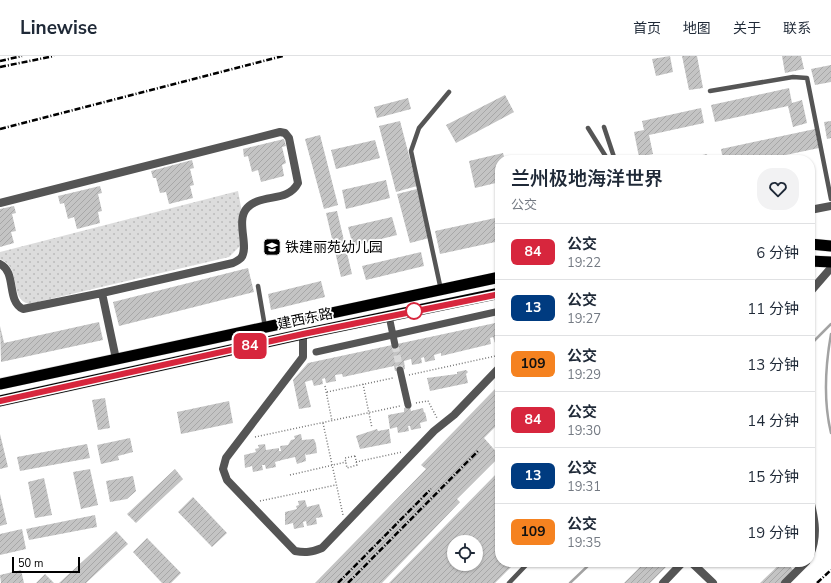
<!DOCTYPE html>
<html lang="zh">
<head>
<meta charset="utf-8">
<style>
	:root { --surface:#fff; --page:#f2f2f3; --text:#1f2937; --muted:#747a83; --line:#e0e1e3 }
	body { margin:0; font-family:"Nunito Sans","Noto Sans SC",sans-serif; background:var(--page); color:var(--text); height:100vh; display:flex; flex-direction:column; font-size:15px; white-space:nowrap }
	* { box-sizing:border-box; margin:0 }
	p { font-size:13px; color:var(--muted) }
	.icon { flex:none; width:22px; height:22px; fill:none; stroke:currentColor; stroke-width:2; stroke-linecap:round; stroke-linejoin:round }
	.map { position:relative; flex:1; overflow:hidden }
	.sheet { position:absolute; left:495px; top:99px; width:320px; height:412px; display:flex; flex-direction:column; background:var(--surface); border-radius:16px; box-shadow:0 1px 3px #0004 }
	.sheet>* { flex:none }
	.badge { padding:0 8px; border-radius:6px; font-size:14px; line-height:26px }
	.controls { position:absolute; left:447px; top:479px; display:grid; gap:8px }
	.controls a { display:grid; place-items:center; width:36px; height:36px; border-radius:50%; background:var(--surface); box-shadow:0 1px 3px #0004; font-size:20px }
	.scale { position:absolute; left:12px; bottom:10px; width:68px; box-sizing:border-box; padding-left:4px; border:2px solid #000; border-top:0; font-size:11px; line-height:14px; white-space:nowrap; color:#000; -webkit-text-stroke:3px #fff; paint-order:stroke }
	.map>.badge { position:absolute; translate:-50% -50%; box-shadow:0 0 0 2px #fff }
	.round { display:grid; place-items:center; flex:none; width:42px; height:42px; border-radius:16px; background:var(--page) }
	.overview { display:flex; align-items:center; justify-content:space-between; height:68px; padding:0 16px }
	h1 { font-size:19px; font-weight:600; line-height:30px }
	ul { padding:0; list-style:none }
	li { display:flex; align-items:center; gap:12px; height:56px; padding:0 16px; border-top:1px solid var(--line) }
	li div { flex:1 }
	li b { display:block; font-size:15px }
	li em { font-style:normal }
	li .badge { min-width:44px; font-weight:700; text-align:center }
	header { display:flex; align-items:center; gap:24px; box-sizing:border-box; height:56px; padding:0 20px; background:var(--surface); border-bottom:1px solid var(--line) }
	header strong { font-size:19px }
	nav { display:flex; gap:22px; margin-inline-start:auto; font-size:14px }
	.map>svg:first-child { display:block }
	.green { fill:url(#green-dots) }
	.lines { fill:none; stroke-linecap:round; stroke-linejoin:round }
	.stream { stroke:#a3a3a3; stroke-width:2.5 }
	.building { fill:url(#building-hatch); fill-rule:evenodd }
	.pedestrian-tunnel { stroke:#d9d9d9; stroke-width:7; stroke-dasharray:7 3.5; stroke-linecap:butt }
	.trunk-casing { stroke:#dbdbdb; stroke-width:12 }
	.path { stroke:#777; stroke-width:1.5; stroke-dasharray:1 2; stroke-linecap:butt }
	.service { stroke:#555; stroke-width:4.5 }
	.pedestrian { stroke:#555; stroke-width:7 }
	.minor { stroke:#555; stroke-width:8 }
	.tertiary { stroke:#555; stroke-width:8 }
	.trunk { stroke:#000; stroke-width:11 }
	.rail { stroke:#000; stroke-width:2.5; stroke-dasharray:6 2 1 2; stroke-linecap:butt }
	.line-casing { stroke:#fff; stroke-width:9 }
	.line { stroke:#d7263d; stroke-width:6 }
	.stop-dot { fill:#fff; stroke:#d7263d; stroke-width:2 }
	.labels { text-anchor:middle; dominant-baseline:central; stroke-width:3.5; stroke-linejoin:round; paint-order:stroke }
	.poi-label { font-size:14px; fill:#000; stroke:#fff; text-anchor:start }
	.street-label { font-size:14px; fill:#000; stroke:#fff }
</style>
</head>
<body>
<header>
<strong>Linewise</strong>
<nav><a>首页</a><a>地图</a><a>关于</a><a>联系</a></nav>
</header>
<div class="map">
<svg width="831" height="527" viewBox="0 0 831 527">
	<defs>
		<pattern id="green-dots" width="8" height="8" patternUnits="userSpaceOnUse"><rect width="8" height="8" fill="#dcdcdc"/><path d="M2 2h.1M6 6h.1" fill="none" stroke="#bbb" stroke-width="1.8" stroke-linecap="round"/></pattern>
		<pattern id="building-hatch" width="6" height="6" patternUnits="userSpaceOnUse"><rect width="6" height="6" fill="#c4c4c4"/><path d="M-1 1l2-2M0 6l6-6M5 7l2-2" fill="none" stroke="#a7a7a7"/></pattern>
	</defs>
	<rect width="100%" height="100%" fill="#fff"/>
	<!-- green -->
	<path class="green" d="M 238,135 L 247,183 L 229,201 L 29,248 C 8,243 23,212 0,203 L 0,196 Z"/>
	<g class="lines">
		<!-- stream -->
		<path class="stream" d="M 831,278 C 825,312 823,344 831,377
			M 810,289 L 831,268
			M 570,527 L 592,506"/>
	</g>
	<!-- building -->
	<path class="building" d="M 670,0 L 673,16 L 656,20 L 652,3 Z
		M 682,0 L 697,0 L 703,32 L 689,34 Z
		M 782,0 L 801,0 L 804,13 L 785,17 Z
		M 831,9 L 831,26 L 815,29 L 811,13 Z
		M 789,32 L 792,47 L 802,44 L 807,67 L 793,71 L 788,50 L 715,66 L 711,49 Z
		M 505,39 L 514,56 L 456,87 L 446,69 Z
		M 408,42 L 411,53 L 377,62 L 374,51 Z
		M 701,52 L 704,67 L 649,79 L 653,98 L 639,101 L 634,76 L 644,74 L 642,65 Z
		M 400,65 L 417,130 L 396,136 L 379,70 Z
		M 831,65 L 831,82 L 827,83 L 824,66 Z
		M 815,73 L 819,92 L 762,104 L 723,104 L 721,93 Z
		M 320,79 L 338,149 L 324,153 L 305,83 Z
		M 284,83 L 286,90 L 282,91 L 286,107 L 282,109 L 284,120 L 261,126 L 258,114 L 252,116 L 248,100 L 244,101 L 243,93 Z
		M 375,84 L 380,102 L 336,113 L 331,94 Z
		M 503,97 L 505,104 L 500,104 L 500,126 L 475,132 L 469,105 Z
		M 707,98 L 708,104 L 684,104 L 684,103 Z
		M 192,104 L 194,112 L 190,113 L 194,129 L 190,130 L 193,142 L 169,148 L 166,136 L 160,137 L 156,122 L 153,122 L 151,115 Z
		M 386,124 L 390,142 L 346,153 L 342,134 Z
		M 100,130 L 102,137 L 98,138 L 102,155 L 98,156 L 100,167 L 77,173 L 74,161 L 68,163 L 64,147 L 60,148 L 58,140 Z
		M 417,133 L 429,182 L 410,187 L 397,138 Z
		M 14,150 L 16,157 L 12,158 L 16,175 L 11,176 L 14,187 L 0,191 L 0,153 Z
		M 337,155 L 352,218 L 341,221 L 326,157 Z
		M 392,161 L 397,179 L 353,190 L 348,171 Z
		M 500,161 L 500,185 L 440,198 L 435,175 Z
		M 421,196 L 424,210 L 366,224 L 362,210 Z
		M 248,212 L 254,236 L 119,270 L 113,246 Z
		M 321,225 L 325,241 L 271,254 L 268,238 Z
		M 99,266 L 103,284 L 1,306 L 0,270 L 4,287 Z
		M 500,266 L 500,286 L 495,287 L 493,281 L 490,282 L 491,288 L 441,300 L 441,297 L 434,299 L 435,304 L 425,306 L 424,301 L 421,302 L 422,307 L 412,309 L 411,303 L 404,305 L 405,313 L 395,315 L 394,310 L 343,321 L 342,318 L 335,319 L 336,325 L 326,327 L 325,322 L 322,323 L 323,328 L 314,330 L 312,324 L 305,326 L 311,351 L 299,353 L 293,324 L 308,307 Z
		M 466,314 L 468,316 L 466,318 L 468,327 L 430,335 L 427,322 L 457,318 L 457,316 Z
		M 500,328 L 500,366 L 484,382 L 500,400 L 457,443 L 460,446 L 382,527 L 315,527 L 426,413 L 421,409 Z
		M 105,342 L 110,372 L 98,374 L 92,344 Z
		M 229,345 L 233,367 L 181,378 L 177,356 Z
		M 410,351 L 411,355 L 423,352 L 424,357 L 425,356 L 427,365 L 420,367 L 421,372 L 411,374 L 410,370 L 408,370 L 409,375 L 398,377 L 397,371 L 390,373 L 388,359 L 404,356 L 404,352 Z
		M 377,373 L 378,375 L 389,373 L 391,387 L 360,393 L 356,380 Z
		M 0,378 L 8,411 L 0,413 Z
		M 301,378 L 302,384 L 314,383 L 316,388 L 317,397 L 306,399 L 305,397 L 306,405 L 297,408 L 295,401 L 282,404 L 275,406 L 276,411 L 266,413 L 265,409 L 262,409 L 263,414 L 253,416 L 252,410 L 245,412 L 244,399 L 256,396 L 255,393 L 259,392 L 258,389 L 265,388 L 266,394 L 279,392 L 279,395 L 281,395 L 280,390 L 288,389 L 291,384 L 295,383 L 294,380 Z
		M 130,382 L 133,396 L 118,400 L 119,404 L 101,408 L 97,389 Z
		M 87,388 L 90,402 L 20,415 L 17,401 Z
		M 90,413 L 98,449 L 81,453 L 73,416 Z
		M 175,413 L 183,423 L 136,467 L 127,458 Z
		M 500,414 L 500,506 L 516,506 L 495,527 L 389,527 ZM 454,486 L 476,486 L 476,508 L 454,508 Z
		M 133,420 L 136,435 L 127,443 L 110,446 L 106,425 Z
		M 44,422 L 52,459 L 35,462 L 28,426 Z
		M 0,438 L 7,468 L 0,470 Z
		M 193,441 L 227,477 L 212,491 L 178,456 Z
		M 305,444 L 307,451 L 319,448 L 323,461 L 316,462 L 317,468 L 307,470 L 306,465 L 303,466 L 304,471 L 294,473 L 293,467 L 285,469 L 285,456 L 297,453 L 296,450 L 299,449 L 298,445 Z
		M 95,459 L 97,471 L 29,484 L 26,473 Z
		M 22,473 L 26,493 L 0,499 L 0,478 Z
		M 116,475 L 128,488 L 86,527 L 59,527 Z
		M 147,482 L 181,517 L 171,527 L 162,527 L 133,496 Z
		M 645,506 L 665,506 L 668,509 L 650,527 L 624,527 Z
		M 782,506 L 786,506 L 794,515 L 782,527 L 760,527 Z
		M 21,514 L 24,527 L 1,527 L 0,519 Z
		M 45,518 L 54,527 L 36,527 Z"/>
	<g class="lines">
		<!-- pedestrian-tunnel -->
		<path class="pedestrian-tunnel" d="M 395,289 L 400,314"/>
		<defs>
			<path id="trunk" d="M 810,188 L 831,190
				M 810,205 L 831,206
				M 0,328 L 500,221
				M 0,345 L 303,278 L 500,237"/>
		</defs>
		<!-- trunk casing -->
		<use href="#trunk" class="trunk-casing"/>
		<!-- path -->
		<path class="path" d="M 409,319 L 500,299
			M 363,328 L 372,372
			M 325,330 L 332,365
			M 327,336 L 393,322
			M 416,347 L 428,345 L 437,362
			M 323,367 L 343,459
			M 255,381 L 400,350
			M 355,400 L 357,409 L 347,412 L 345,402 Z
			M 356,406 L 402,396
			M 290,419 L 346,406
			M 260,445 L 336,429"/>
		<!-- service -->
		<path class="service" d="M 710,35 L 793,21 L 807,22 L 831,143
			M 604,71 L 615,104
			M 588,72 L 608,104
			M 258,230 L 265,271
			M 441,234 L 411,95 L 419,72 L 449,36
			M 509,527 L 529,506"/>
		<!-- pedestrian -->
		<path class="pedestrian" d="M 389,260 L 395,289
			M 316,296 L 500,255
			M 400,314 L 408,349"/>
		<!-- minor -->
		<path class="minor" d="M 0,147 L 280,76 L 285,77 L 289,82 L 298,127 C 288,147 261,137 247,152 C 235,165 250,191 241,202 C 239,204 235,206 233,207 L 102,237
			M 0,208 C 17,216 6,245 23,253 L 102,237 L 116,303
			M 810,236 L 831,212
			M 303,278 L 303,301 L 226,402 L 223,413 L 227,424 L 295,495 C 306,497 312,496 322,492 L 434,375 L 454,359 L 500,311
			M 810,444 C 815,464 818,480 810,499
			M 691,506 L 713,527
			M 663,527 L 683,506
			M 785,527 L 806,506"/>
		<!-- tertiary -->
		<path class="tertiary" d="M 810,154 L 831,150"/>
		<!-- trunk -->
		<use href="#trunk" class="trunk"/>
		<!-- rail -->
		<path class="rail" d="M 0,5 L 22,0
			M 0,11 L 54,0
			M 0,73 L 283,0
			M 338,527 L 431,433
			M 348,527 L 478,395
			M 817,527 L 831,514"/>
	</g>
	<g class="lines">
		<defs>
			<path id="line" d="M 0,345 L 303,278 L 500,238"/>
		</defs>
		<!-- line casing -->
		<use href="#line" class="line-casing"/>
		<!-- line -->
		<use href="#line" class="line"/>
	</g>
	<!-- icons -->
	<defs>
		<symbol id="school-square" viewBox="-11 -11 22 22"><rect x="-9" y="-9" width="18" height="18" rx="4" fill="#000" stroke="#fff"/><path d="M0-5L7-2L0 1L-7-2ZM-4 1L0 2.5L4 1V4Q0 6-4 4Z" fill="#fff"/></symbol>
	</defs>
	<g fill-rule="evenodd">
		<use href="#school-square" x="262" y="181" width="20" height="20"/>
	</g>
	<!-- markers -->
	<circle class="stop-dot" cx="414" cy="255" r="8"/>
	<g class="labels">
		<!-- poi labels -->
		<g class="poi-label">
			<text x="285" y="191">铁建丽苑幼儿园</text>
		</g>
		<!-- street labels -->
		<g class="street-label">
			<text transform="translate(305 263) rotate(-12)">建西东路</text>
		</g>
	</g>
</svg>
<div class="controls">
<a><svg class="icon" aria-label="locate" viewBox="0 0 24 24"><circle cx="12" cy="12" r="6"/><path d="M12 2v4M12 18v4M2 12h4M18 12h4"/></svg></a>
</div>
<div class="scale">50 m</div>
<b class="badge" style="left:250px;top:290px;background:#d7263d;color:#fff">84</b>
<section class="sheet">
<div class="overview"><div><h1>兰州极地海洋世界</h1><p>公交</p></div><a class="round"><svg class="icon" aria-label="heart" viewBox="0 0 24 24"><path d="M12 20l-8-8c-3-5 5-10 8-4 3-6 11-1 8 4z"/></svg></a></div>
<ul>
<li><span class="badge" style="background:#d7263d;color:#fff">84</span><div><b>公交</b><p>19:22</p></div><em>6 分钟</em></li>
<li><span class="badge" style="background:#003b80;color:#fff">13</span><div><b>公交</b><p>19:27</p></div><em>11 分钟</em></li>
<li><span class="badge" style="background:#f58220;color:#111">109</span><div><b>公交</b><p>19:29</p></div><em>13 分钟</em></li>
<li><span class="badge" style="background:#d7263d;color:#fff">84</span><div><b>公交</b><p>19:30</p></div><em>14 分钟</em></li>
<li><span class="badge" style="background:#003b80;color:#fff">13</span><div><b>公交</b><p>19:31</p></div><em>15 分钟</em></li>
<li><span class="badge" style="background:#f58220;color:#111">109</span><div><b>公交</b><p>19:35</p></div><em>19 分钟</em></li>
</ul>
</section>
</div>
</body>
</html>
